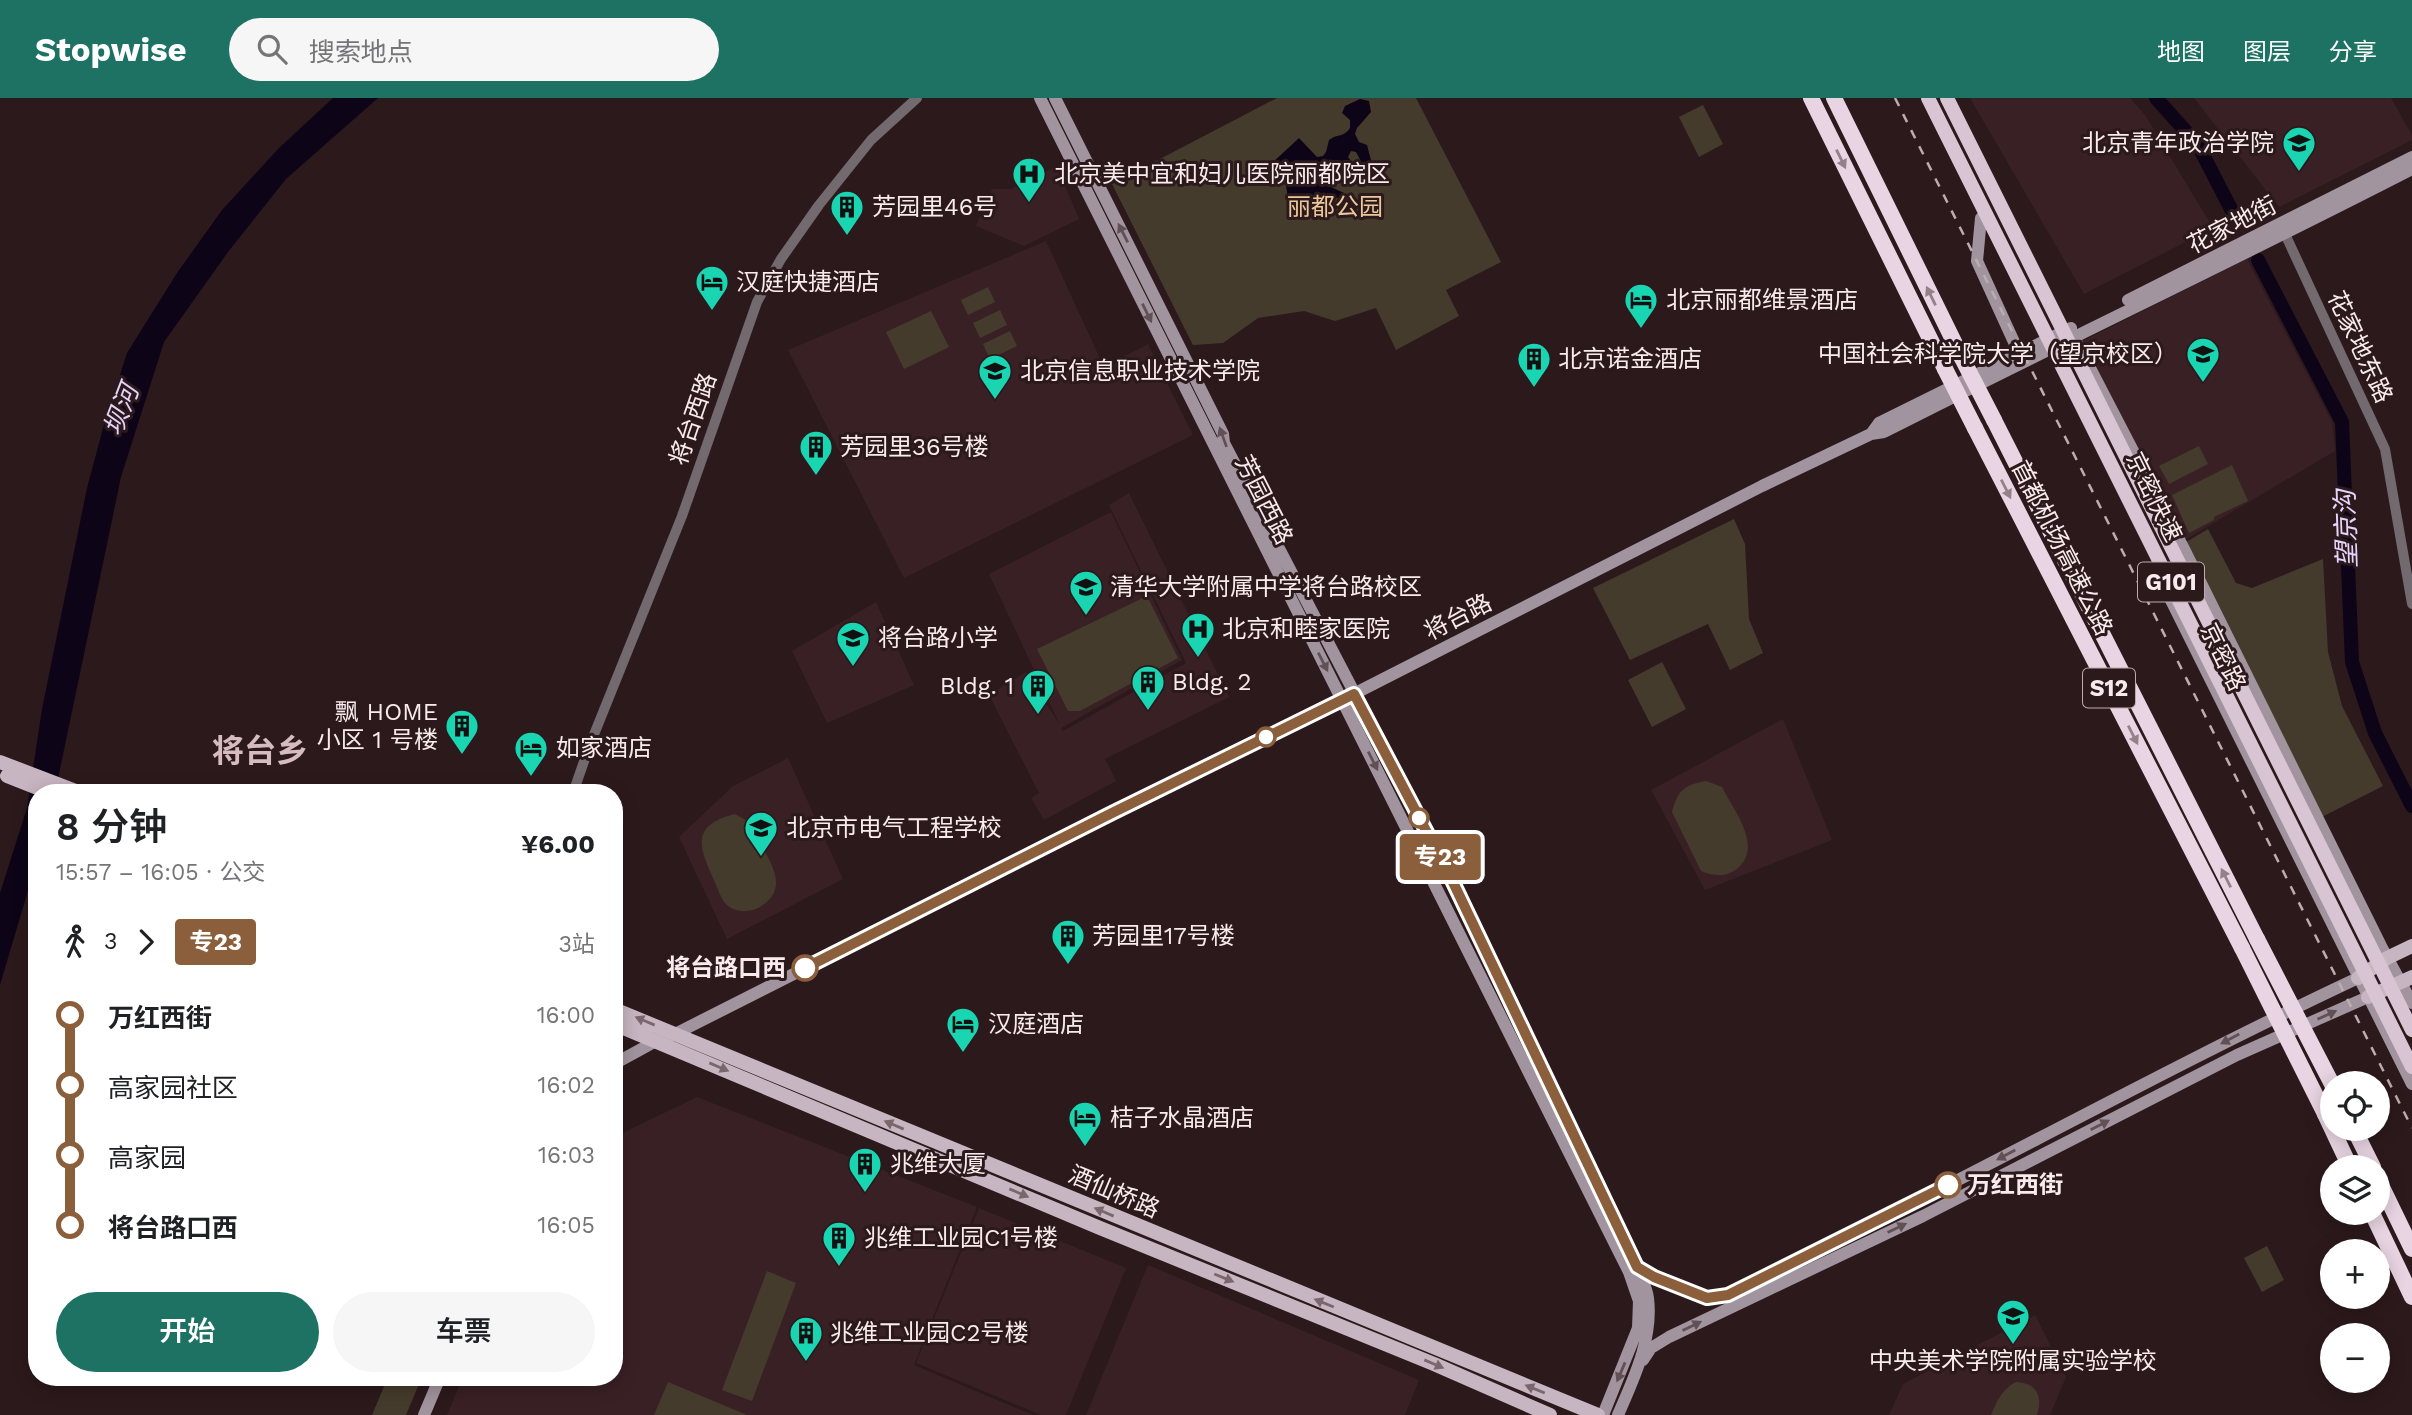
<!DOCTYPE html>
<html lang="zh">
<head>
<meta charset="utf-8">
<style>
	:root { --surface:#fff; --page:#f6f6f6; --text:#202124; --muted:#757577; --accent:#1d7264 }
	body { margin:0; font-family:"Work Sans","Noto Sans SC",sans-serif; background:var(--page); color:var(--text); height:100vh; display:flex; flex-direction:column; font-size:26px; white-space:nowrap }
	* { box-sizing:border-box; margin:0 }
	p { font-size:23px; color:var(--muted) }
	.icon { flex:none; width:38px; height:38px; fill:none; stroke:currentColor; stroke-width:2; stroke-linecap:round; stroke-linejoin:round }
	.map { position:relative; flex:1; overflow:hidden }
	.drawer { position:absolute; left:28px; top:686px; width:595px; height:602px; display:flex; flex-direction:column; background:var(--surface); border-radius:28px; box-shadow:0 4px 18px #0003 }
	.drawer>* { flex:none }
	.badge { padding:0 14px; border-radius:5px; font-size:24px; line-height:46px }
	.controls { position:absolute; left:2320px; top:973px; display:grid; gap:14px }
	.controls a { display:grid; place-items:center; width:70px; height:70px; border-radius:50%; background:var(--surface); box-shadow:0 4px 18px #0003; font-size:35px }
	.map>.badge { position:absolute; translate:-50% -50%; box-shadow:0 0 0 4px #fff }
	.legs { display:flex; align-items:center; gap:10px; height:77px; padding:0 28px; font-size:23px }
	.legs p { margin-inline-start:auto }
	.summary { display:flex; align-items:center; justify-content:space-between; height:119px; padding:0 28px }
	h1 { font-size:38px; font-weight:600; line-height:52px }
	.cta { display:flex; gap:14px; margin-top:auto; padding:14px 28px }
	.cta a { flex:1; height:80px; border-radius:42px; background:var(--accent); color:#fff; font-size:28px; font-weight:600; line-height:80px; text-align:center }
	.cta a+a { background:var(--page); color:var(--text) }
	ul { padding:0 28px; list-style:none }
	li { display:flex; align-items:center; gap:24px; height:70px; font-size:26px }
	li i { display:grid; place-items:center; width:10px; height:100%; margin:0 9px; background:currentColor }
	li i::after { content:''; width:18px; height:18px; margin:-9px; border:5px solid; border-radius:50%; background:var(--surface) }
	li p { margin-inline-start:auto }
	li:first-child i { background:linear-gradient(#0000 50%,currentColor 0) }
	li:last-child i { background:linear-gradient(currentColor 50%,#0000 0) }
	header { display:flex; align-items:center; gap:42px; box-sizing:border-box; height:98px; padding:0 35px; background:var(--accent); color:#fff }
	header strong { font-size:33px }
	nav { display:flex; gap:38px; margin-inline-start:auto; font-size:24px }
	.search { width:490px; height:63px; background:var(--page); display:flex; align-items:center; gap:18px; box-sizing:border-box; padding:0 24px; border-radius:38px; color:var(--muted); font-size:26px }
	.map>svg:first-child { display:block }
	.built { fill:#392024 }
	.green { fill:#453b2c }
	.water { fill:#0d0517 }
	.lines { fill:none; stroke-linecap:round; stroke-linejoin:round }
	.river { stroke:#0d0517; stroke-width:14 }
	.tertiary { stroke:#726a6f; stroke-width:10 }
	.secondary { stroke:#a2949e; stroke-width:12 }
	.primary { stroke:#c7b5c1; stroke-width:14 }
	.motorway { stroke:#e8d4e2; stroke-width:16 }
	.rail { stroke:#bcadaf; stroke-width:2.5; stroke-dasharray:9 9; stroke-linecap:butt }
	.primary-bridge { stroke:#c7b5c1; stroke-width:14 }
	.trunk-bridge { stroke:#d8c4d2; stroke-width:14 }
	.motorway-bridge { stroke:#e8d4e2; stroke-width:16 }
	.oneway { fill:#938089 }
	.oneway2 { fill:#615056 }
	.oneway3 { fill:#7a676e }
	.line-1-casing { stroke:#fff; stroke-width:16 }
	.line-1 { stroke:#8b5e3c; stroke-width:10 }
	.stop-1-dot { fill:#fff; stroke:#8b5e3c; stroke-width:3.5 }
	.labels { text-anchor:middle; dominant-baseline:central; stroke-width:6; stroke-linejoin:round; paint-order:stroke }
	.shield { fill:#2c191c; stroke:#bcacae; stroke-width:2 }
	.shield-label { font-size:23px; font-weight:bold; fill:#f9ebed }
	.poi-label { font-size:24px; fill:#f9ebed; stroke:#2c191c; text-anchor:start }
	.park-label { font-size:24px; fill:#eac89a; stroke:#2c191c }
	.street-label { font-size:24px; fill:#f9ebed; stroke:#2c191c }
	.stop-label { font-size:24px; font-weight:bold; fill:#f9ebed; stroke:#2c191c; text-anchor:end }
	.water-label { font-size:26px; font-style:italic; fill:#e5d5fd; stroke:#2c191c }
	.district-label { font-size:32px; font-weight:bold; fill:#d6bcbf; stroke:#2c191c }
</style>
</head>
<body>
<header>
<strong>Stopwise</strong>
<div class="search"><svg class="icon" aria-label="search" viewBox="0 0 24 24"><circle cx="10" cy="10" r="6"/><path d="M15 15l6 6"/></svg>搜索地点</div>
<nav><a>地图</a><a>图层</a><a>分享</a></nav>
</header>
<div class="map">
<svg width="2412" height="1317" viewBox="0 0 2412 1317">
	<rect width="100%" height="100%" fill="#2c191c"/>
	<!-- built -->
	<path class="built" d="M 1970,0 L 2130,0 L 2145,17 L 2213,130 L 2084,196 Z
		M 2194,0 L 2391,0 L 2412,37 L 2412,42 L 2279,109 Z
		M 1057,68 L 1079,121 L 1024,148 L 976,128 L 992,91 L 1011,91 Z
		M 1046,143 L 1104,269 L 1148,246 L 1193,337 L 904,480 L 788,252 Z
		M 2247,161 L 2332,324 L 2335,353 L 2178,446 L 2075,247 Z
		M 1129,395 L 1229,599 L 1105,661 L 1116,683 L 1044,722 L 1031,700 L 1039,695 L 989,597 L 1026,574 L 1060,627 L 989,476 L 1111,414 L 1182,562 L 1061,630 L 1063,633 L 1186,565 L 1109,407 Z
		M 876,504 L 914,587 L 827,625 L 792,553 Z
		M 1783,621 L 1832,742 L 1705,792 L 1651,692 Z
		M 788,660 L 843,781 L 727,841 L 679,739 L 733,688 Z
		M 697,999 L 977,1109 L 914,1267 L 1033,1317 L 447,1317 L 463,1279 L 614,1279 L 614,1039 Z
		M 979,1110 L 1126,1170 L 1066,1317 L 1041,1317 L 916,1265 Z
		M 1148,1167 L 1419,1282 L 1405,1317 L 1086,1317 Z
		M 2035,1217 L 2066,1279 L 2050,1317 L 1889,1317 L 1903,1286 Z"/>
	<!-- green -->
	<path class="green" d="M 1277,0 L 1416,0 L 1501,164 L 1446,192 L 1459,218 L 1396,252 L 1376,210 L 1335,223 L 1304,213 L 1258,220 L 1223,245 L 1193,247 L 1112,86 Z
		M 1703,7 L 1723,46 L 1699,59 L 1679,19 Z
		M 988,189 L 995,204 L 968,217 L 961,202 Z
		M 1000,212 L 1007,227 L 980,240 L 973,225 Z
		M 931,213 L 949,249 L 904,271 L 886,234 Z
		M 1010,233 L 1017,248 L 990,261 L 983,246 Z
		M 2199,348 L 2208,366 L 2169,386 L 2159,368 Z
		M 2232,367 L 2248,403 L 2214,419 L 2214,422 L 2189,435 L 2172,397 Z
		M 1734,421 L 1745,446 L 1749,521 L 1763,555 L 1730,572 L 1708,526 L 1630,562 L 1593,490 Z
		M 2208,431 L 2236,485 L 2252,490 L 2323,461 L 2328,554 L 2342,608 L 2383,688 L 2312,724 L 2178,449 Z
		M 1147,498 L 1178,560 L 1080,613 L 1068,613 L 1037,551 Z
		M 1662,564 L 1686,611 L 1652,629 L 1628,582 Z
		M 1706,683 L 1722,689 C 1734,713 1763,748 1738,770 C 1726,780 1714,778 1701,773 L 1672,714 C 1678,692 1684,687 1706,683 Z
		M 735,716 C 739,719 745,721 749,724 C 755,729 758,741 762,748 C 773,769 788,792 760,809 C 750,815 734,815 725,805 C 720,799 717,788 713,780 C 698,747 692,727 735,716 Z
		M 2267,1148 L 2284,1182 L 2262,1194 L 2244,1160 Z
		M 767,1173 L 796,1185 L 752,1303 L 722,1292 Z
		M 388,1279 L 422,1279 L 406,1317 L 372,1317 Z
		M 668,1284 L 747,1317 L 654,1317 Z
		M 2016,1284 C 2037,1285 2043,1298 2037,1317 L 1991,1317 C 1998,1302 2001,1292 2016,1284 Z"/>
	<!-- water -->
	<path class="water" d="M 333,0 L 378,0 L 286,81 L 228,154 L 164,244 L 121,379 L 55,695 L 37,695 L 37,762 L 0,887 L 0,795 L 27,710 L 42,611 L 87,390 L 105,323 L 127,255 L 177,175 L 222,112 L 278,51 Z
		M 1360,1 L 1369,3 L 1371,14 L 1357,30 L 1355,36 L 1359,44 L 1367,47 L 1372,66 L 1368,69 L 1364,69 L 1356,54 L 1351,53 L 1348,59 L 1354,67 L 1344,68 L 1341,73 L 1330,78 L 1331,89 L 1344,95 L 1344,98 L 1327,103 L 1322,100 L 1320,104 L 1301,110 L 1299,106 L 1288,101 L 1286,87 L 1274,81 L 1270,70 L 1271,66 L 1299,40 L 1317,59 L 1323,58 L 1326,54 L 1329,42 C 1336,36 1345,39 1350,30 L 1350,22 L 1342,15 L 1345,8 Z"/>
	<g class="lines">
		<!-- river -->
		<path class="river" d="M 2156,0 L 2198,47 L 2231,111
			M 2258,162 L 2342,324 L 2352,564 L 2375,635 L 2412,708"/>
		<!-- tertiary -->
		<path class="tertiary" d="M 2285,136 L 2385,351 L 2412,506
			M 573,695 L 589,649 L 682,418 L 757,204 L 781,161 L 819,107 L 871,42 L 917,0"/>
		<!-- secondary -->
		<path class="secondary" d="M 1040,0 C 1235,392 1435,782 1629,1174 L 1639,1203 L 1638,1230 L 1603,1317
			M 1055,0 L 1223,336 L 1224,345 L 1451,780 L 1637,1169 C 1641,1179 1647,1190 1648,1200 C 1653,1241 1634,1280 1618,1317
			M 1981,120 L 1977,163 L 2019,255
			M 2128,202 L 2412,59
			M 2076,243 L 2185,453 L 2381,848 L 2412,905
			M 1871,336 L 1879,325 L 2071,230
			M 2161,482 L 2412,986
			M 614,966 L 656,943 L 675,936 L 1112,715 L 1342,602 L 1762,388 L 1871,336 L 1884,334 C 2059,245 2237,161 2412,71
			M 1637,1169 L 1654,1179 L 1707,1200 L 1728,1197 C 1941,1096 2145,980 2358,880
			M 1643,1262 L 1651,1250 L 1669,1239 L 1923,1118 L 2237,957 L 2368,899
			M 424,1317 L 440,1279"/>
		<!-- primary -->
		<path class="primary" d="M 0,664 L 81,695
			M 2358,880 L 2387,860 L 2412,848
			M 2368,899 L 2412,879
			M 614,911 L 1598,1317
			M 614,926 L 1100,1130 L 1434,1266 L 1550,1317"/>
		<!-- motorway -->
		<path class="motorway" d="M 1811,0 L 1945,271
			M 1834,0 L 1962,260
			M 1994,322 L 2257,841
			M 1975,330 L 2242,850
			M 2325,1016 L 2350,1069
			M 2354,1031 L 2373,1069
			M 2378,1081 L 2412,1151
			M 2372,1115 L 2412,1199"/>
		<!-- rail -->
		<path class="rail" d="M 1895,0 L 2412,1030"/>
		<!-- primary-bridge -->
		<path class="primary-bridge" d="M 7,678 L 50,695"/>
		<!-- trunk-bridge -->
		<path class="trunk-bridge" d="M 1928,0 L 2412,969
			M 1947,0 L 2412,932"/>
		<!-- motorway-bridge -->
		<path class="motorway-bridge" d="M 1962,260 L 1994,322
			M 1945,271 L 1975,330
			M 2257,841 L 2333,988
			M 2242,850 L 2325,1016"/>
	</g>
	<!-- one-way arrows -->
	<defs><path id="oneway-solid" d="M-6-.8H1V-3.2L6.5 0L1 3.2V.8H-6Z" transform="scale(1.75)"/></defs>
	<g class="oneway">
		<use href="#oneway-solid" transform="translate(1841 61) rotate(64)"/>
		<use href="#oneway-solid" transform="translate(1931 198) rotate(-116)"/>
		<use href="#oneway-solid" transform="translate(2006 391) rotate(63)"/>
		<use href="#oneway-solid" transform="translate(2133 637) rotate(63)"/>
		<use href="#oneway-solid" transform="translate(2226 780) rotate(-117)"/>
	</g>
	<g class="oneway2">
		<use href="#oneway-solid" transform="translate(1123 135) rotate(-117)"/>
		<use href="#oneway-solid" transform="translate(1147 215) rotate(64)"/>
		<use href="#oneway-solid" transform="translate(1223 339) rotate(-110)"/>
		<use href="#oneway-solid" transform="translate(1323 564) rotate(63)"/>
		<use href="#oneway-solid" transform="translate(1373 663) rotate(63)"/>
		<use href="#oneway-solid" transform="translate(2327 917) rotate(-24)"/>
		<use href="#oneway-solid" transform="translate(2230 941) rotate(152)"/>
		<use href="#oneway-solid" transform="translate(2100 1027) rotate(-27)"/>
		<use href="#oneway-solid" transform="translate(2006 1057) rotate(152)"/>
		<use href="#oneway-solid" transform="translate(1897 1130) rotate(-26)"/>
		<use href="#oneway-solid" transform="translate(1692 1228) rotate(-26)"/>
		<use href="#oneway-solid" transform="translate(1621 1274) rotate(113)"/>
	</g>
	<g class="oneway3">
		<use href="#oneway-solid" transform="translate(645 923) rotate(-157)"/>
		<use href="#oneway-solid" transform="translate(719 969) rotate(23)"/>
		<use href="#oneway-solid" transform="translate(894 1027) rotate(-157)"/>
		<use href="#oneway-solid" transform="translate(1019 1095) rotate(23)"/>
		<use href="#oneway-solid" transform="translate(1104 1114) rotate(-157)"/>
		<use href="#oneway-solid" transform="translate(1224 1180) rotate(22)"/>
		<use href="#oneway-solid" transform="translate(1324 1205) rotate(-158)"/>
		<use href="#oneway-solid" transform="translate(1434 1266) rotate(23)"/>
		<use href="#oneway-solid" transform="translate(1535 1291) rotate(-158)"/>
	</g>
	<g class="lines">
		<defs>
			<path id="line-1" d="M 805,870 L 1112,715 L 1354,596 L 1451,780 L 1637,1169 L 1654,1179 L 1707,1200 L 1728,1197 L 1948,1087"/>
		</defs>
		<!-- line-1 casing -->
		<use href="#line-1" class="line-1-casing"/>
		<!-- line-1 -->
		<use href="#line-1" class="line-1"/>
	</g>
	<!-- icons -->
	<defs>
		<symbol id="university-pin" viewBox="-11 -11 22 30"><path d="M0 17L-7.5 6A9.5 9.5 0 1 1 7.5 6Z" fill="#1ad5b2" stroke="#2c191c"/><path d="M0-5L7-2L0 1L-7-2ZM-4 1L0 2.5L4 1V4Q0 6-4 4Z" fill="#111"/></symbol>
		<symbol id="hospital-pin" viewBox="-11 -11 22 30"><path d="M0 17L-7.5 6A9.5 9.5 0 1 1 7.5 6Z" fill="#1ad5b2" stroke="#2c191c"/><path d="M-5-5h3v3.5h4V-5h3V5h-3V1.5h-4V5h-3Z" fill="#111"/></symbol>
		<symbol id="building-pin" viewBox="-11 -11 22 30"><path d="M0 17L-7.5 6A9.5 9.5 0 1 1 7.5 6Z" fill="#1ad5b2" stroke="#2c191c"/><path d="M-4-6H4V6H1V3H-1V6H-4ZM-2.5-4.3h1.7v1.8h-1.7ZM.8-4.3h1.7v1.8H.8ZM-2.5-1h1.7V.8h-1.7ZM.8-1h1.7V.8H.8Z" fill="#111"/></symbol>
		<symbol id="hotel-pin" viewBox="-11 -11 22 30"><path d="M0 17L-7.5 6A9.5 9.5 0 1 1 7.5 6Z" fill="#1ad5b2" stroke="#2c191c"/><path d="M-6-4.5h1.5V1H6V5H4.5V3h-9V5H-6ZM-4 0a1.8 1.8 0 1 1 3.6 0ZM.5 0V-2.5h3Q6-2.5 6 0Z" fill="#111"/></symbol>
		<symbol id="school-pin" viewBox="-11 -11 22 30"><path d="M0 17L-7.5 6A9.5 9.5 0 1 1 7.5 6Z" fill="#1ad5b2" stroke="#2c191c"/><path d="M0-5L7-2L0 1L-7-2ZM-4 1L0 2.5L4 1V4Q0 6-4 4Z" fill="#111"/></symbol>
	</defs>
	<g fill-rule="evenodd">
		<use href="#university-pin" x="2280" y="26" width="38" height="52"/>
		<use href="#hospital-pin" x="1010" y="57" width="38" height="52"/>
		<use href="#building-pin" x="828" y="90" width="38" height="52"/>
		<use href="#hotel-pin" x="693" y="165" width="38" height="52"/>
		<use href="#hotel-pin" x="1622" y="183" width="38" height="52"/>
		<use href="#university-pin" x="2184" y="237" width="38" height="52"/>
		<use href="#building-pin" x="1515" y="242" width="38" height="52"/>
		<use href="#university-pin" x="976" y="254" width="38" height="52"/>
		<use href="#building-pin" x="797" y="330" width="38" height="52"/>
		<use href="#school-pin" x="1067" y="470" width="38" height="52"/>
		<use href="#hospital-pin" x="1179" y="512" width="38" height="52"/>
		<use href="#school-pin" x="834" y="521" width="38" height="52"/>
		<use href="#building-pin" x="1129" y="565" width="38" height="52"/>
		<use href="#building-pin" x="1019" y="569" width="38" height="52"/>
		<use href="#building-pin" x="443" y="609" width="38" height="52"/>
		<use href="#hotel-pin" x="512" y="631" width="38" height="52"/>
		<use href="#school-pin" x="742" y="711" width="38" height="52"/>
		<use href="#building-pin" x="1049" y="819" width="38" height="52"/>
		<use href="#hotel-pin" x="944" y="907" width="38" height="52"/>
		<use href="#hotel-pin" x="1066" y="1001" width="38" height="52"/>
		<use href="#building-pin" x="846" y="1047" width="38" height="52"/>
		<use href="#building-pin" x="820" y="1121" width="38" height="52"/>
		<use href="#school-pin" x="1994" y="1199" width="38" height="52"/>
		<use href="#building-pin" x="787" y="1216" width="38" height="52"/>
	</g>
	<!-- markers -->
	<g class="stop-1-dot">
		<circle cx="1266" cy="639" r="9"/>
		<circle cx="1419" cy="720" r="9"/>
		<circle cx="805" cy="870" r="12"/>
		<circle cx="1948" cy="1087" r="12"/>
	</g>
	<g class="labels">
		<!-- shield labels -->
		<g class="shield">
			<rect x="2138" y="464.5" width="66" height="39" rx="5"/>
			<rect x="2083" y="570.5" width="52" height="39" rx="5"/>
		</g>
		<g class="shield-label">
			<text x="2171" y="484">G101</text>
			<text x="2109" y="590">S12</text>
		</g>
		<!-- poi labels -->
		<g class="poi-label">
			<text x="2274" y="45" text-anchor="end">北京青年政治学院</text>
			<text x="1054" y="76">北京美中宜和妇儿医院丽都院区</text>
			<text x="872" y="109">芳园里46号</text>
			<text x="736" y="184">汉庭快捷酒店</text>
			<text x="1666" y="202">北京丽都维景酒店</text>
			<text x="2178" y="256" text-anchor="end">中国社会科学院大学（望京校区）</text>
			<text x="1558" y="261">北京诺金酒店</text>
			<text x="1020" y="273">北京信息职业技术学院</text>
			<text x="840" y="349">芳园里36号楼</text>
			<text x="1110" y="489">清华大学附属中学将台路校区</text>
			<text x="1222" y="531">北京和睦家医院</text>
			<text x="878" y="540">将台路小学</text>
			<text x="1172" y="584">Bldg. 2</text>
			<text x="1014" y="588" text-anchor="end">Bldg. 1</text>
			<text x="438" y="614" text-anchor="end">飘 HOME<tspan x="438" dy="28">小区 1 号楼</tspan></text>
			<text x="556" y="650">如家酒店</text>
			<text x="786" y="730">北京市电气工程学校</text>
			<text x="1092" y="838">芳园里17号楼</text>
			<text x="988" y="926">汉庭酒店</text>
			<text x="1110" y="1020">桔子水晶酒店</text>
			<text x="890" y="1066">兆维大厦</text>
			<text x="864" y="1140">兆维工业园C1号楼</text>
			<text x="830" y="1235">兆维工业园C2号楼</text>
			<text x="2013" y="1263" text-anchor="middle">中央美术学院附属实验学校</text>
		</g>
		<!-- park labels -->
		<g class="park-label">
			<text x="1335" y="109">丽都公园</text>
		</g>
		<!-- street labels -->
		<g class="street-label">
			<text transform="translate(2232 127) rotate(-27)">花家地街</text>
			<text transform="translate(2360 249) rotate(65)">花家地东路</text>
			<text transform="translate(693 321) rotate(-71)">将台西路</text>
			<text transform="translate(2154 399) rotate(64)">京密快速</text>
			<text transform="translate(1264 402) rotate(63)">芳园西路</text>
			<text transform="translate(2062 450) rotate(63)">首都机场高速公路</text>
			<text transform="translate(1458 519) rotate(-27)">将台路</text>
			<text transform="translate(2223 559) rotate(64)">京密路</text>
			<text transform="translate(1114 1094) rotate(23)">酒仙桥路</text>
		</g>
		<!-- stop labels -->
		<g class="stop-label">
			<text x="786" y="870">将台路口西</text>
			<text x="1967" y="1087" text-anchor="start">万红西街</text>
		</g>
		<!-- water labels -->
		<g class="water-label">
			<text transform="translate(121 312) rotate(-69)">坝河</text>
			<text transform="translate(2346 431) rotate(-92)">望京沟</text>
		</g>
		<!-- district labels -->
		<g class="district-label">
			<text x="260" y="653">将台乡</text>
		</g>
	</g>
</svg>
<div class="controls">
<a><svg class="icon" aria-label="locate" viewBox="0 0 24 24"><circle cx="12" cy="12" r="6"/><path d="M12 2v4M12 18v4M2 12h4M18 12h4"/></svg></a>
<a><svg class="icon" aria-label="layers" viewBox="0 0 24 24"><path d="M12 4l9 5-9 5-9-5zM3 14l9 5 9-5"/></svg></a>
<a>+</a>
<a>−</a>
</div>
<b class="badge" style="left:1440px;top:759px;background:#8b5e3c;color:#fff">专23</b>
<section class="drawer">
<div class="summary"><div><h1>8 分钟</h1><p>15:57 – 16:05 · 公交</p></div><b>¥6.00</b></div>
<div class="legs"><svg class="icon" aria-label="walk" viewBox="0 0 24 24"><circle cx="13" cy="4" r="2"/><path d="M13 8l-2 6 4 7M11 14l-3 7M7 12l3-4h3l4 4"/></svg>3<svg class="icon" aria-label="forward" viewBox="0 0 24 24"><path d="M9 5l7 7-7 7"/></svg><b class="badge" style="background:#8b5e3c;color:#fff">专23</b><p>3站</p></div>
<ul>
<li><i style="color:#8b5e3c"></i><b>万红西街</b><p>16:00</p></li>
<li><i style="color:#8b5e3c"></i><span>高家园社区</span><p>16:02</p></li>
<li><i style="color:#8b5e3c"></i><span>高家园</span><p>16:03</p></li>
<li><i style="color:#8b5e3c"></i><b>将台路口西</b><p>16:05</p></li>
</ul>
<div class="cta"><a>开始</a><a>车票</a></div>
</section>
</div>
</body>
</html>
